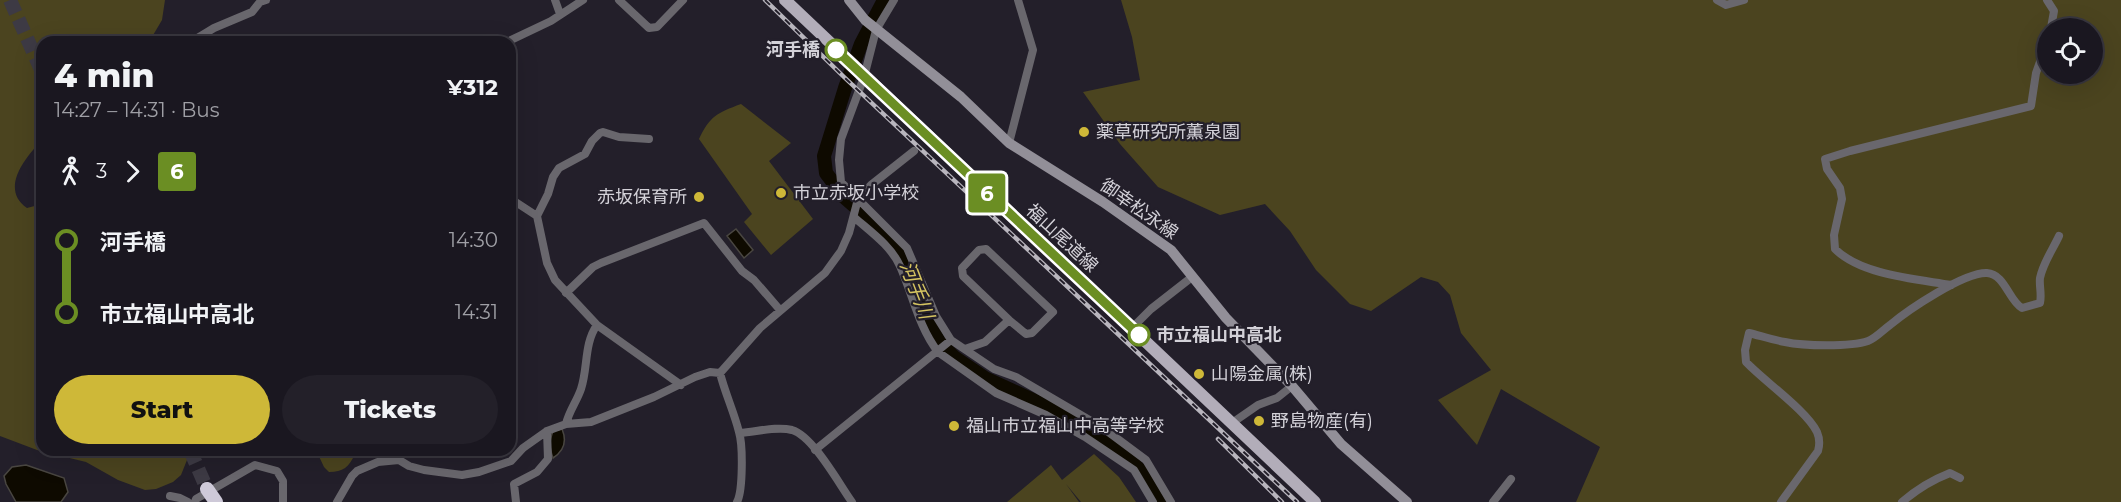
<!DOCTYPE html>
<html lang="en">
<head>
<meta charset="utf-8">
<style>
	:root { --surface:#1a1720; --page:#232029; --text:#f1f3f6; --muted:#9f9fa5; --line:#38363e; --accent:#ceb838 }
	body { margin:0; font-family:Montserrat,"Noto Sans JP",sans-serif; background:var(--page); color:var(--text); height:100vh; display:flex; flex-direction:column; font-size:22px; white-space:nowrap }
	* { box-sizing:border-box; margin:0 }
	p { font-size:20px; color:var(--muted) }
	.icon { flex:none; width:33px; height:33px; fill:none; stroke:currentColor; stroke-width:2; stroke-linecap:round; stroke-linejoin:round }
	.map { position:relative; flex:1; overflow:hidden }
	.sheet { position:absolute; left:36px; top:36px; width:480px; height:420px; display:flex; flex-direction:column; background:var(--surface); border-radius:18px; box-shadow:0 6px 24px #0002,0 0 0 2px var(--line) }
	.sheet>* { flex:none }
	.badge { padding:0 12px; border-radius:4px; font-size:21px; line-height:39px }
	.fabs { position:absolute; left:2037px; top:18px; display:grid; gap:12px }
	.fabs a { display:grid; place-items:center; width:66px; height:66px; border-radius:50%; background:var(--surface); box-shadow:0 6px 24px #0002,0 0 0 2px var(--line); font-size:30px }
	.map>.badge { position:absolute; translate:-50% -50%; box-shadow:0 0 0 3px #fff }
	.legs { display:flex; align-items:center; gap:9px; height:66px; padding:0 18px; font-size:20px }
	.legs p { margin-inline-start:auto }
	.overview { display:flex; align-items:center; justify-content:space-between; height:102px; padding:0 18px }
	h1 { font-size:33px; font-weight:800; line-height:45px }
	.action { display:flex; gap:12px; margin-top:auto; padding:12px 18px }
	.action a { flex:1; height:69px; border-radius:36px; background:var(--accent); color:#111; font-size:24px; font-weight:800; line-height:69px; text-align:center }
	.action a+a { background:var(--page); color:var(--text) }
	ul { padding:0 18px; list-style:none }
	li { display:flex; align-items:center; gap:21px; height:72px; font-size:22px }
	li i { display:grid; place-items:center; width:9px; height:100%; margin:0 8px; background:currentColor }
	li i::after { content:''; width:15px; height:15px; margin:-8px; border:4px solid; border-radius:50%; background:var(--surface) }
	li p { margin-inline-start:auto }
	li:first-child i { background:linear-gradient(#0000 50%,currentColor 0) }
	li:last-child i { background:linear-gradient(currentColor 50%,#0000 0) }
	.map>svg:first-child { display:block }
	.green { fill:#4b441f; fill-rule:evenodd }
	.water { fill:#0e0a00; stroke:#494641; stroke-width:1.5 }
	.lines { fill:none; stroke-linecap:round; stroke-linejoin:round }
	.river { stroke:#0e0a00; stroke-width:14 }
	.highway-tunnel { stroke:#3d3a44; stroke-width:14; stroke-dasharray:14 7; stroke-linecap:butt }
	.street { stroke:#69676d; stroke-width:8 }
	.secondary { stroke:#928f98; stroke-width:10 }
	.primary { stroke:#b2adb9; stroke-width:12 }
	.highway { stroke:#cec9d8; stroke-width:14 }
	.rail-casing { stroke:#b8b5bd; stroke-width:4.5 }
	.rail { stroke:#231f2a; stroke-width:2; stroke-dasharray:7; stroke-linecap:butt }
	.line-1-casing { stroke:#fff; stroke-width:14 }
	.line-1 { stroke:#6b8e23; stroke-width:9 }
	.stop-1-dot { fill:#fff; stroke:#6b8e23; stroke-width:3 }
	.poi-dot { fill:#ceb838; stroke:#231f2a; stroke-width:2 }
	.labels { text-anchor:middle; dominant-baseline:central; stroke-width:4.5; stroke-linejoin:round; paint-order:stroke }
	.stop-label { font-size:18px; font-weight:bold; fill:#d3d1d8; stroke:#231f2a; text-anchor:end }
	.poi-label { font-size:18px; fill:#d3d1d8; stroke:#231f2a; text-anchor:start }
	.street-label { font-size:18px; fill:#d3d1d8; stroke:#231f2a }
	.water-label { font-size:20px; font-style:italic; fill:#d5c461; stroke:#231f2a }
</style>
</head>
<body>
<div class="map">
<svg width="2121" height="502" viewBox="0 0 2121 502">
	<rect width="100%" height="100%" fill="#231f2a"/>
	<!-- green -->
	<path class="green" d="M 0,0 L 165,0 L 162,20 L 149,42 L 42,42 L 42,140 C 24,159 0,189 27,208 L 42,204 L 42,450 L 191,450 L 181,475 L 173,482 L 156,489 L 145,490 L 118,480 L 86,462 L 37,450 L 0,436 Z
		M 1121,0 L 2121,0 L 2121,502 L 1576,502 L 1600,447 L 1501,389 L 1477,445 L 1438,400 L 1491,370 L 1461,333 L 1450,295 L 1438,282 L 1421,277 L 1371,311 L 1350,304 L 1316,270 L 1290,231 L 1265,204 L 1220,215 L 1158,187 L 1120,144 L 1083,92 L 1140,80 L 1132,37 ZM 2048,28 L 2092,28 L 2092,74 L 2048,74 Z
		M 741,104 L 791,143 L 769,161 L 813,219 L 771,255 L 744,222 L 752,214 L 699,139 C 710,116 717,113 741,104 Z
		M 316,450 L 351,450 L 355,454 C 349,467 343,472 329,472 L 324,467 Z
		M 1094,454 L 1119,477 L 1136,502 L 1081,502 L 1066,484 L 1079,502 L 1007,502 L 1051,465 L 1062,480 Z"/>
	<!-- water -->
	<path class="water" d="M 736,229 L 753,250 L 744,258 L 727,236 Z
		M 562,429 C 567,441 564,451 553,458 C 549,447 549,442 553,431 Z
		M 26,465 L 64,478 L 68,492 L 61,502 L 16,502 L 6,484 L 4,476 L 12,467 Z"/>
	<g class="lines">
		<!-- river -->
		<path class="river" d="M 884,0 L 861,44 L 845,88 L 824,156 L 826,173 L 844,197 L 891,238 L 902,253 L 912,273 L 926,316 L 939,342 L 954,357 L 985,378 L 1057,411 L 1122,453 L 1140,470 L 1160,502"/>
		<!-- highway-tunnel -->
		<path class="highway-tunnel" d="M 10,0 L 42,72
			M 190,450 L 207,489"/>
		<!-- street -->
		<path class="street" d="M 555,0 L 560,14
			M 619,0 L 649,28 L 657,27 L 683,0
			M 894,0 L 876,30 L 864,77 L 841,139 L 839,160 L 841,182 L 907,248 L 936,316 L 951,340 L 994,369 L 1016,377 L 1103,428 L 1146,460 L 1171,502
			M 1717,0 L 1726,5 L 1744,0
			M 2047,0 L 2054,11 L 2051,28
			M 191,42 L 214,28 L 252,12 L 260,2 L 266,0
			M 507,42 L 551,21 L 583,0
			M 1009,143 L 1033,50 L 1018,0
			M 510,197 L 514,201 L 537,216 L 547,263 L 555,280 L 597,325 L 681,385
			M 537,216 L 548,194 L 553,177 L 559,168 L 585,154 L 592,141 L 600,133 L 603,132 L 619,137 L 649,139
			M 855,218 C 871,232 891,246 900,266 C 913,295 918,326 938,352 L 996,393 L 1046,415 L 1085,437 L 1134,470 L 1153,502
			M 1951,285 C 1916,279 1861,275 1835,249 L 1834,235 L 1842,199 L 1840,188 L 1827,169 L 1825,159 L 1850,151 L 2031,106 L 2036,73 L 2048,39
			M 566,293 L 593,267 L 601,263 L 704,223 L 742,271 L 754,280 L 780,310
			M 1132,328 L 1151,309 L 1192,277
			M 965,349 L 985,342 L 1009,320 L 963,276 L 962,268 L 979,250 L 986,249 L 1053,312 L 1032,333 L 1026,334 L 1009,320
			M 1232,423 L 1258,405 L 1277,398 L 1292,386
			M 566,424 C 569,411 577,401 581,389 C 588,368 584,343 597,325
			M 740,433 C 756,432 776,426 792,430 C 813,436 839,484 852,502
			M 815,450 L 951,340
			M 170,496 L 180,498 L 188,502
			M 195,502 L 196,499 L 255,465 L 277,471 L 283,481 L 283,502
			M 337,502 L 352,476 L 357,471 L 378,462 L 399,460 L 409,466 L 424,470 L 462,475 L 479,472 L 511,461 L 523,448 L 547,431 L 566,424 L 591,422 L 654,397 L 695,377 L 710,372 L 720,373
			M 516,502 L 514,484 L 537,472 L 548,459 L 547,431
			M 737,502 C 743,491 743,445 739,432 C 734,412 725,393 720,373 L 760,328 L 825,273 L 841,251 L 849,233 L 858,199 L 871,185 L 914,151
			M 1493,502 L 1511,479
			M 1781,502 L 1818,451 C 1820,444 1820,439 1817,432 C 1807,411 1764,381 1746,362 L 1745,350 L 1749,333 C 1761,336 1773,340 1785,342 C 1803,346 1851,347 1868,341 C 1876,338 1883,330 1890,325 C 1908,310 1964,272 1987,273 C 2005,274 2009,301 2022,308 L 2040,303 C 2042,294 2039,286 2040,278 C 2043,263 2053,249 2059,236
			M 1902,502 C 1916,490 1932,480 1950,473 L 1960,478"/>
		<!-- secondary -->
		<path class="secondary" d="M 849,0 L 865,20 L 961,97 L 1009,143 L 1103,202 L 1171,250 L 1226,318 L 1292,386 L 1341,444 L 1407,502"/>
		<!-- primary -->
		<path class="primary" d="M 785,0 L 1315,502"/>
		<!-- highway -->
		<path class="highway" d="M 207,489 L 216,502"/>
		<defs>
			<path id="rail" d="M 765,0 L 844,77 L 1297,502
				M 1218,439 L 1282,502"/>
		</defs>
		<!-- rail casing -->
		<use href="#rail" class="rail-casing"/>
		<!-- rail -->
		<use href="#rail" class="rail"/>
	</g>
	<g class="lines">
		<defs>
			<path id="line-1" d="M 836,50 L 1139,335"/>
		</defs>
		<!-- line-1 casing -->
		<use href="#line-1" class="line-1-casing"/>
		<!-- line-1 -->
		<use href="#line-1" class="line-1"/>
	</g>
	<!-- markers -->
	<g class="stop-1-dot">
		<circle cx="836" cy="50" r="10"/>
		<circle cx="1139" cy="335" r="10"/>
	</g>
	<g class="poi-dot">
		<circle cx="1084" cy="132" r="6"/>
		<circle cx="781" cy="193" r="6"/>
		<circle cx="699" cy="197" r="6"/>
		<circle cx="1199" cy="374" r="6"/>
		<circle cx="1259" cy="421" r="6"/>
		<circle cx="954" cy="426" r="6"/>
	</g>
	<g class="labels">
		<!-- stop labels -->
		<g class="stop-label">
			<text x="820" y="50">河手橋</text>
			<text x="1156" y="335" text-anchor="start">市立福山中高北</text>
		</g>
		<!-- poi labels -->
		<g class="poi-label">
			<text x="1096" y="132">薬草研究所薫泉園</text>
			<text x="793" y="193">市立赤坂小学校</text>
			<text x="687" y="197" text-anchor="end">赤坂保育所</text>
			<text x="1211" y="374">山陽金属(株)</text>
			<text x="1271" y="421">野島物産(有)</text>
			<text x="966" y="426">福山市立福山中高等学校</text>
		</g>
		<!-- street labels -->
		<g class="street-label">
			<text transform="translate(1139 209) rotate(35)">御幸松永線</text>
			<text transform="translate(1062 238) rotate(43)">福山尾道線</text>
		</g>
		<!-- water labels -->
		<g class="water-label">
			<text transform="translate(917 290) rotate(69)">河手川</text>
		</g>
	</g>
</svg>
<div class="fabs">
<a><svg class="icon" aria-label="locate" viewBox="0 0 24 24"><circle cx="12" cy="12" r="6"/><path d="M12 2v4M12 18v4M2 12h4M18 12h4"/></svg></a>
</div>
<b class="badge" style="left:987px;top:193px;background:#6b8e23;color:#fff">6</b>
<section class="sheet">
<div class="overview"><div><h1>4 min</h1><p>14:27 – 14:31 · Bus</p></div><b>¥312</b></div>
<div class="legs"><svg class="icon" aria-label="walk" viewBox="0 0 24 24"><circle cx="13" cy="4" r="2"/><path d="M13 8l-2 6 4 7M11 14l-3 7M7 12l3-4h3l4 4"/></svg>3<svg class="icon" aria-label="forward" viewBox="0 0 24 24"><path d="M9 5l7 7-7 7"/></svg><b class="badge" style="background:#6b8e23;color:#fff">6</b></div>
<ul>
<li><i style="color:#6b8e23"></i><b>河手橋</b><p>14:30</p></li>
<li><i style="color:#6b8e23"></i><b>市立福山中高北</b><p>14:31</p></li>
</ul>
<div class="action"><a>Start</a><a>Tickets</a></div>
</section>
</div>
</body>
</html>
